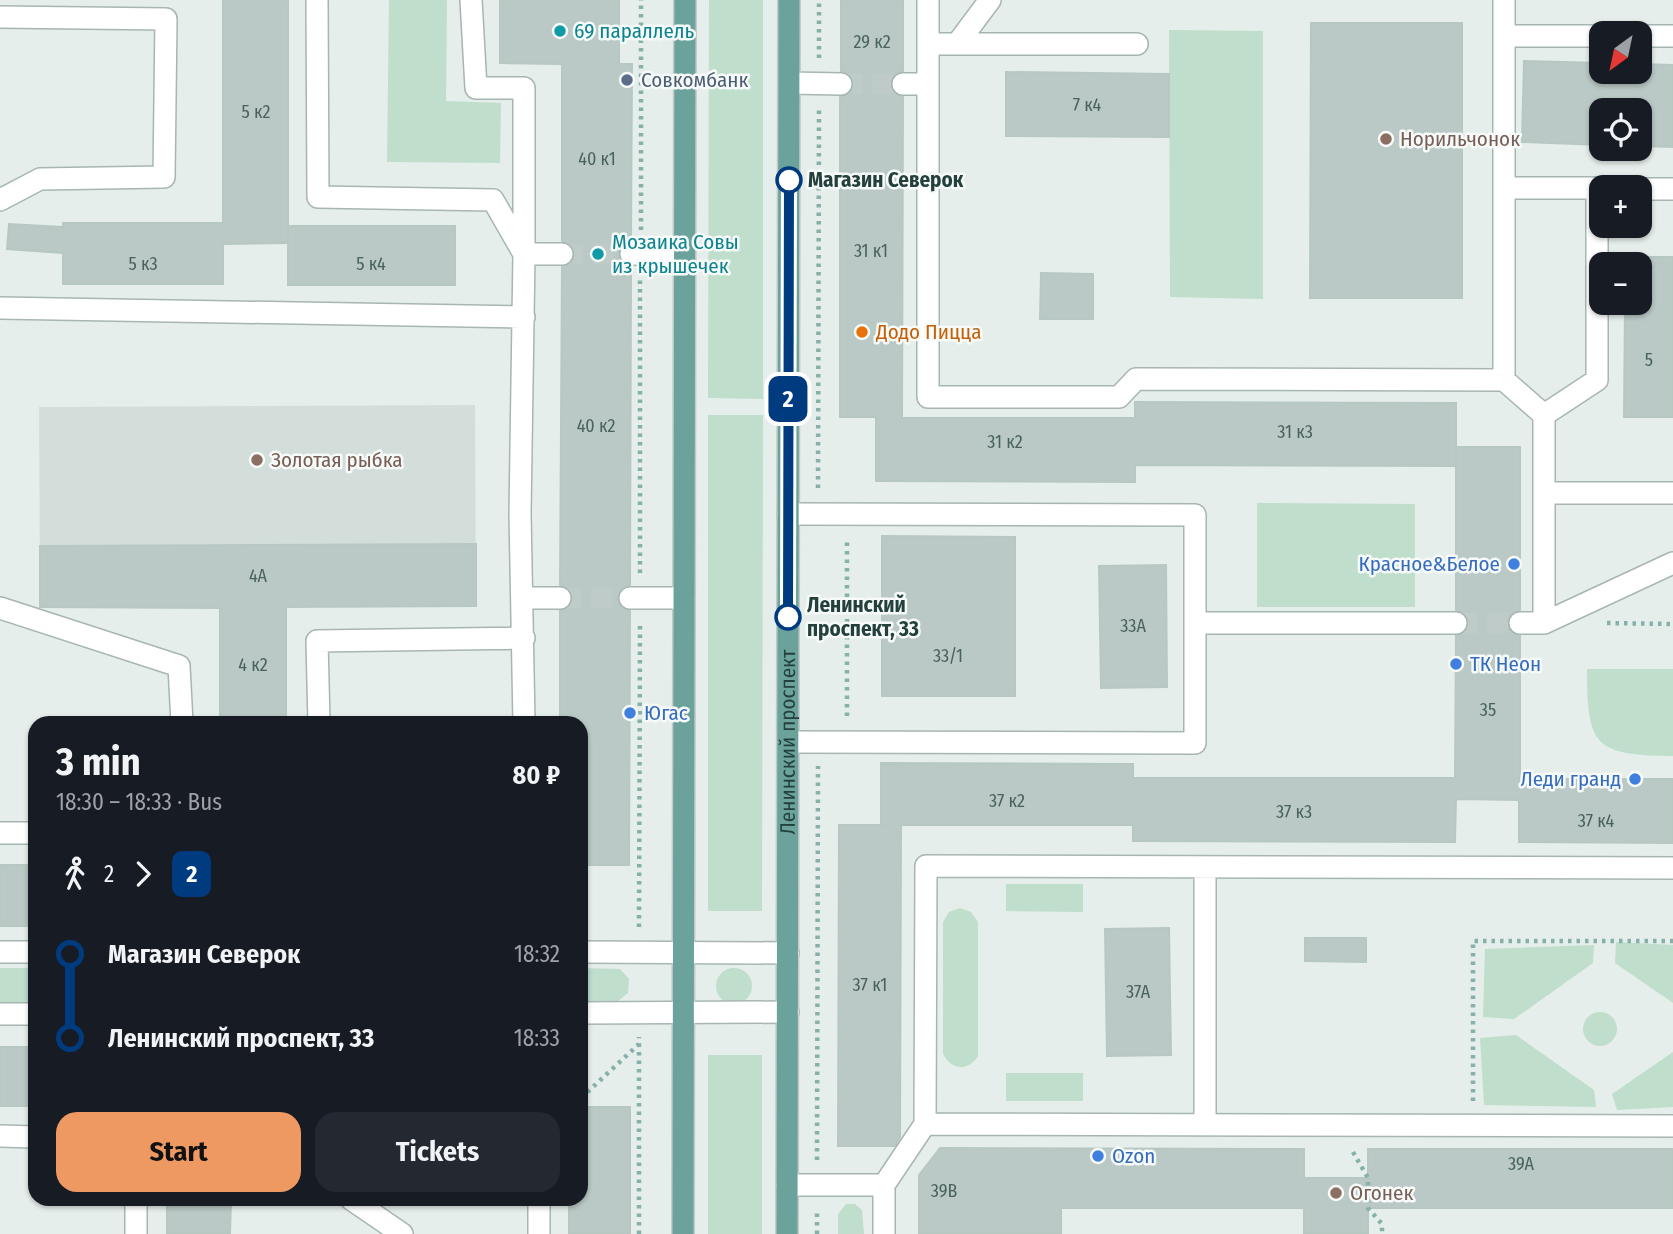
<!DOCTYPE html>
<html lang="en">
<head>
<meta charset="utf-8">
<style>
	:root { --surface:#171b24; --page:#242831; --text:#f1f3f6; --muted:#9ea1a6; --accent:#ef9962 }
	body { margin:0; font-family:"Fira Sans Condensed",sans-serif; background:var(--page); color:var(--text); height:100vh; display:flex; flex-direction:column; font-size:26px; white-space:nowrap }
	* { box-sizing:border-box; margin:0 }
	p { font-size:23px; color:var(--muted) }
	.icon { flex:none; width:38px; height:38px; fill:none; stroke:currentColor; stroke-width:2; stroke-linecap:round; stroke-linejoin:round }
	.map { position:relative; flex:1; overflow:hidden }
	.drawer { position:absolute; left:28px; top:716px; width:560px; height:490px; display:flex; flex-direction:column; background:var(--surface); border-radius:21px; box-shadow:0 2px 5px #0004 }
	.drawer>* { flex:none }
	.badge { padding:0 14px; border-radius:10px; font-size:24px; line-height:46px }
	.needle { width:46px; rotate:213deg }
	.controls { position:absolute; left:1589px; top:21px; display:grid; gap:14px }
	.controls a { display:grid; place-items:center; width:63px; height:63px; border-radius:14px; background:var(--surface); box-shadow:0 2px 5px #0004; font-size:35px }
	.map>.badge { position:absolute; translate:-50% -50%; box-shadow:0 0 0 4px #fff }
	.legs { display:flex; align-items:center; gap:10px; height:77px; padding:0 28px; font-size:23px }
	.legs p { margin-inline-start:auto }
	.summary { display:flex; align-items:center; justify-content:space-between; height:119px; padding:0 28px }
	h1 { font-size:38px; font-weight:700; line-height:52px }
	.cta { display:flex; gap:14px; margin-top:auto; padding:14px 28px }
	.cta a { flex:1; height:80px; border-radius:21px; background:var(--accent); color:#111; font-size:28px; font-weight:700; line-height:80px; text-align:center }
	.cta a+a { background:var(--page); color:var(--text) }
	ul { padding:0 28px; list-style:none }
	li { display:flex; align-items:center; gap:24px; height:84px; font-size:26px }
	li i { display:grid; place-items:center; width:10px; height:100%; margin:0 9px; background:currentColor }
	li i::after { content:''; width:18px; height:18px; margin:-9px; border:5px solid; border-radius:50%; background:var(--surface) }
	li p { margin-inline-start:auto }
	li:first-child i { background:linear-gradient(#0000 50%,currentColor 0) }
	li:last-child i { background:linear-gradient(currentColor 50%,#0000 0) }
	.map>svg:first-child { display:block }
	.built { fill:#d3dedb }
	.green { fill:#bfdecc }
	.building { fill:#bac9c5; stroke:#b7c8c3; stroke-width:2 }
	.lines { fill:none; stroke-linecap:round; stroke-linejoin:round }
	.minor-tunnel { stroke:#becbc8; stroke-width:21; stroke-dasharray:21 10; stroke-linecap:butt }
	.minor-casing { stroke:#a7b6b3; stroke-width:24 }
	.major-casing { stroke:#c2cac8; stroke-width:24 }
	.path { stroke:#86b1aa; stroke-width:4.5; stroke-dasharray:3.5 5; stroke-linecap:butt }
	.minor { stroke:#fff; stroke-width:21 }
	.major { stroke:#6ba29c; stroke-width:21 }
	.line-1-casing { stroke:#fff; stroke-width:16 }
	.line-1 { stroke:#003b80; stroke-width:10 }
	.culture-dot { fill:#0f9aa8; stroke:#f6faf9; stroke-width:2.5 }
	.service-dot { fill:#5c6f8a; stroke:#f6faf9; stroke-width:2.5 }
	.education-dot { fill:#8d6e63; stroke:#f6faf9; stroke-width:2.5 }
	.stop-1-dot { fill:#fff; stroke:#003b80; stroke-width:3.5 }
	.food-dot { fill:#e8710a; stroke:#f6faf9; stroke-width:2.5 }
	.shop-dot { fill:#3f7fe0; stroke:#f6faf9; stroke-width:2.5 }
	.labels { text-anchor:middle; dominant-baseline:central; stroke-width:5; stroke-linejoin:round; paint-order:stroke }
	.number-label { font-size:18px; fill:#4a625e }
	.culture-label { font-size:21px; fill:#0d838f; stroke:#f6faf9; text-anchor:start }
	.service-label { font-size:21px; fill:#4e5e75; stroke:#f6faf9; text-anchor:start }
	.education-label { font-size:21px; fill:#785e54; stroke:#f6faf9; text-anchor:start }
	.stop-label { font-size:21px; font-weight:bold; fill:#24403c; stroke:#f6faf9; text-anchor:start }
	.food-label { font-size:21px; fill:#c56008; stroke:#f6faf9; text-anchor:start }
	.shop-label { font-size:21px; fill:#366cbe; stroke:#f6faf9; text-anchor:start }
	.street-label { font-size:21px; fill:#24403c; stroke:#f6faf9 }
</style>
</head>
<body>
<div class="map">
<svg width="1673" height="1234" viewBox="0 0 1673 1234">
	<rect width="100%" height="100%" fill="#e5eeeb"/>
	<!-- built -->
	<path class="built" d="M 475,405 L 476,606 L 40,608 L 39,407 Z"/>
	<!-- green -->
	<path class="green" d="M 389,0 L 447,0 L 446,101 L 501,103 L 500,163 L 387,162 Z
		M 709,0 L 763,0 L 763,399 L 708,398 Z
		M 1169,30 L 1263,31 L 1263,299 L 1170,297 Z
		M 708,415 L 763,415 L 762,911 L 708,911 Z
		M 1257,503 L 1415,504 L 1415,607 L 1257,607 Z
		M 1587,669 L 1673,669 L 1673,756 C 1595,755 1587,747 1587,669 Z
		M 1006,884 L 1083,884 L 1083,912 L 1006,911 Z
		M 960,908 L 971,912 L 978,922 L 978,1056 C 968,1072 951,1070 943,1054 L 943,922 L 949,912 Z
		M 1616,942 L 1673,945 L 1673,1003 L 1615,963 Z
		M 1594,945 L 1593,963 L 1514,1019 L 1483,1017 L 1485,949 Z
		M716 986a18 18 0 1 1 36 0a18 18 0 1 1-36 0Z
		M 0,968 L 35,968 L 35,1002 L 0,1002 Z
		M 581,968 L 620,969 L 629,979 L 628,993 L 618,1001 L 581,1002 Z
		M1583 1029a17 17 0 1 1 34 0a17 17 0 1 1-34 0Z
		M 1516,1035 L 1594,1090 L 1596,1107 L 1484,1105 L 1480,1038 Z
		M 1673,1052 L 1673,1107 L 1617,1110 L 1612,1094 Z
		M 708,1055 L 762,1055 L 762,1234 L 708,1234 Z
		M 1006,1073 L 1083,1073 L 1083,1101 L 1006,1101 Z
		M 846,1204 L 855,1204 L 862,1210 L 864,1234 L 838,1234 L 838,1214 Z"/>
	<!-- building -->
	<path class="building" d="M 223,0 L 288,0 L 288,243 L 223,244 L 223,284 L 63,284 L 63,253 L 7,249 L 9,224 L 63,227 L 63,223 L 223,223 Z
		M 500,0 L 619,0 L 619,64 L 632,64 L 631,241 L 624,243 L 618,253 L 620,261 L 631,267 L 630,585 L 623,587 L 617,597 L 619,605 L 630,611 L 629,865 L 581,865 L 581,723 L 560,723 L 560,611 L 567,609 L 573,599 L 571,591 L 560,585 L 562,267 L 569,265 L 575,255 L 573,247 L 562,241 L 562,64 L 500,63 Z
		M 841,0 L 903,0 L 903,71 L 896,73 L 890,83 L 892,91 L 903,97 L 902,418 L 1135,418 L 1135,402 L 1456,403 L 1456,466 L 1135,465 L 1135,482 L 876,481 L 876,417 L 840,417 L 840,97 L 852,91 L 854,84 L 848,73 L 841,71 Z
		M 1311,23 L 1462,23 L 1462,298 L 1310,298 Z
		M 1524,61 L 1601,63 L 1601,72 L 1640,72 L 1640,64 L 1673,65 L 1673,147 L 1640,146 L 1640,110 L 1601,110 L 1601,145 L 1522,142 Z
		M 1006,72 L 1169,74 L 1169,137 L 1006,136 Z
		M 288,226 L 455,226 L 455,285 L 288,285 Z
		M 1625,257 L 1673,257 L 1673,417 L 1624,417 L 1625,303 L 1640,303 L 1640,264 L 1625,264 Z
		M 1041,273 L 1093,274 L 1093,319 L 1040,319 Z
		M 1456,447 L 1520,447 L 1520,610 L 1513,612 L 1507,622 L 1509,630 L 1520,636 L 1520,779 L 1673,779 L 1673,843 L 1519,842 L 1519,800 L 1456,799 L 1455,842 L 1133,841 L 1133,825 L 901,825 L 900,1137 L 895,1146 L 838,1146 L 839,825 L 887,825 L 881,825 L 881,763 L 1133,764 L 1133,778 L 1455,778 L 1456,636 L 1463,634 L 1469,624 L 1467,616 L 1456,610 Z
		M 882,536 L 1015,537 L 1015,696 L 882,696 Z
		M 476,544 L 476,606 L 286,607 L 286,723 L 220,723 L 220,608 L 40,607 L 40,546 Z
		M 1166,565 L 1167,687 L 1101,688 L 1099,566 Z
		M 0,865 L 35,865 L 35,926 L 0,926 Z
		M 1169,928 L 1171,1055 L 1107,1056 L 1105,929 Z
		M 1305,938 L 1366,938 L 1366,962 L 1305,961 Z
		M 0,1047 L 35,1047 L 35,1106 L 0,1106 Z
		M 581,1107 L 630,1107 L 630,1234 L 569,1234 L 569,1199 L 581,1199 Z
		M 940,1148 L 1304,1149 L 1304,1178 L 1368,1178 L 1368,1149 L 1673,1149 L 1673,1208 L 1368,1208 L 1368,1234 L 1304,1234 L 1304,1208 L 1061,1208 L 1061,1234 L 919,1234 L 919,1175 Z
		M 167,1199 L 231,1199 L 230,1234 L 167,1234 Z"/>
	<g class="lines">
		<!-- minor-tunnel -->
		<path class="minor-tunnel" d="M 841,84 L 903,84
			M 562,254 L 631,254
			M 560,598 L 630,598
			M 1456,623 L 1520,623"/>
		<defs>
			<path id="minor" d="M 317,0 L 318,197 L 493,200 L 524,254 L 520,513 L 524,723
				M 471,0 L 476,88 L 524,88 L 524,254 L 562,254
				M 928,0 L 928,397 L 1119,397 L 1136,379 L 1504,380 L 1544,415 L 1544,623
				M 0,17 L 166,19 L 164,177 L 40,179 L 0,200
				M 1504,36 L 1601,36
				M 1640,36 L 1673,36
				M 928,44 L 1137,44
				M 957,44 L 990,0
				M 789,83 L 841,84
				M 903,84 L 928,84
				M 1504,188 L 1601,188
				M 1640,189 L 1673,189
				M 631,254 L 684,254
				M 0,308 L 524,317
				M 1504,380 L 1504,0
				M 1544,415 L 1597,380 L 1597,188
				M 1544,493 L 1673,493
				M 524,598 L 560,598
				M 630,598 L 684,598
				M 0,608 L 179,666 L 182,723
				M 1195,623 L 1456,623
				M 1520,623 L 1544,623 L 1673,563
				M 319,723 L 317,641 L 524,638
				M 788,742 L 1195,743 L 1195,515 L 788,514
				M 0,833 L 35,833
				M 1205,867 L 1205,1124
				M 0,952 L 35,952
				M 581,952 L 788,953
				M 581,1013 L 788,1012
				M 0,1014 L 35,1014
				M 925,1124 L 1673,1126
				M 0,1136 L 35,1137
				M 787,1185 L 884,1185 L 925,1124 L 926,866 L 1673,868
				M 884,1185 L 884,1234
				M 351,1199 L 402,1234
				M 136,1234 L 136,1199
				M 539,1234 L 539,1199"/>
			<g id="major">
				<path d="M 683,1234 L 685,0"/>
				<path id="s1" d="M 787,1234 L 789,0"/>
			</g>
		</defs>
		<!-- minor casing -->
		<use href="#minor" class="minor-casing"/>
		<!-- major casing -->
		<use href="#major" class="major-casing"/>
		<!-- path -->
		<path class="path" d="M 819,58 L 819,0
			M 641,230 L 641,0
			M 818,488 L 819,108
			M 640,573 L 640,277
			M 1607,623 L 1673,624
			M 847,716 L 847,540
			M 639,927 L 640,624
			M 581,1098 L 639,1044 L 639,1037
			M 1473,1101 L 1473,941 L 1673,941
			M 1353,1152 L 1368,1178 L 1368,1208 L 1382,1224 L 1382,1234
			M 817,1160 L 818,766
			M 639,1234 L 639,1044
			M 817,1234 L 817,1210"/>
		<!-- minor -->
		<use href="#minor" class="minor"/>
		<!-- major -->
		<use href="#major" class="major"/>
	</g>
	<g class="lines">
		<defs>
			<path id="line-1" d="M 788,617 L 789,180"/>
		</defs>
		<!-- line-1 casing -->
		<use href="#line-1" class="line-1-casing"/>
		<!-- line-1 -->
		<use href="#line-1" class="line-1"/>
	</g>
	<!-- markers -->
	<g class="culture-dot">
		<circle cx="560" cy="31" r="7"/>
		<circle cx="598" cy="254" r="7"/>
	</g>
	<circle class="service-dot" cx="627" cy="80" r="7"/>
	<g class="education-dot">
		<circle cx="1386" cy="139" r="7"/>
		<circle cx="257" cy="460" r="7"/>
		<circle cx="1336" cy="1193" r="7"/>
	</g>
	<g class="stop-1-dot">
		<circle cx="789" cy="180" r="12"/>
		<circle cx="788" cy="617" r="12"/>
	</g>
	<circle class="food-dot" cx="862" cy="332" r="7"/>
	<g class="shop-dot">
		<circle cx="1514" cy="564" r="7"/>
		<circle cx="1456" cy="664" r="7"/>
		<circle cx="630" cy="713" r="7"/>
		<circle cx="1635" cy="779" r="7"/>
		<circle cx="1098" cy="1156" r="7"/>
	</g>
	<g class="labels">
		<!-- number labels -->
		<g class="number-label">
			<text x="872" y="42">29 к2</text>
			<text x="1087" y="105">7 к4</text>
			<text x="256" y="112">5 к2</text>
			<text x="597" y="159">40 к1</text>
			<text x="871" y="251">31 к1</text>
			<text x="143" y="264">5 к3</text>
			<text x="371" y="264">5 к4</text>
			<text x="1649" y="360">5</text>
			<text x="596" y="426">40 к2</text>
			<text x="1295" y="432">31 к3</text>
			<text x="1005" y="442">31 к2</text>
			<text x="258" y="576">4А</text>
			<text x="1133" y="626">33А</text>
			<text x="948" y="656">33/1</text>
			<text x="253" y="665">4 к2</text>
			<text x="1488" y="710">35</text>
			<text x="1007" y="801">37 к2</text>
			<text x="1294" y="812">37 к3</text>
			<text x="1596" y="821">37 к4</text>
			<text x="870" y="985">37 к1</text>
			<text x="1138" y="992">37А</text>
			<text x="1521" y="1164">39А</text>
			<text x="944" y="1191">39В</text>
		</g>
		<!-- culture labels -->
		<g class="culture-label">
			<text x="574" y="31">69 параллель</text>
			<text x="612" y="242">Мозаика Совы<tspan x="612" dy="24">из крышечек</tspan></text>
		</g>
		<!-- service labels -->
		<g class="service-label">
			<text x="641" y="80">Совкомбанк</text>
		</g>
		<!-- education labels -->
		<g class="education-label">
			<text x="1400" y="139">Норильчонок</text>
			<text x="271" y="460">Золотая рыбка</text>
			<text x="1350" y="1193">Огонек</text>
		</g>
		<!-- stop labels -->
		<g class="stop-label">
			<text x="808" y="180">Магазин Северок</text>
			<text x="807" y="605">Ленинский<tspan x="807" dy="24">проспект, 33</tspan></text>
		</g>
		<!-- food labels -->
		<g class="food-label">
			<text x="876" y="332">Додо Пицца</text>
		</g>
		<!-- shop labels -->
		<g class="shop-label">
			<text x="1500" y="564" text-anchor="end">Красное&amp;Белое</text>
			<text x="1470" y="664">ТК Неон</text>
			<text x="644" y="713">Югас</text>
			<text x="1621" y="779" text-anchor="end">Леди гранд</text>
			<text x="1112" y="1156">Ozon</text>
		</g>
		<!-- street labels -->
		<g class="street-label">
			<text stroke="none"><textPath href="#s1" startOffset="492">Ленинский проспект</textPath></text>
		</g>
	</g>
</svg>
<div class="controls">
<a><svg class="needle" viewBox="-14 -14 28 28"><path d="M0-13l5 13h-10z" fill="#e53935"/><path d="M0 13l5-13h-10z" fill="#9ea1a6"/></svg></a>
<a><svg class="icon" aria-label="locate" viewBox="0 0 24 24"><circle cx="12" cy="12" r="6"/><path d="M12 2v4M12 18v4M2 12h4M18 12h4"/></svg></a>
<a>+</a>
<a>−</a>
</div>
<b class="badge" style="left:788px;top:399px;background:#003b80;color:#fff">2</b>
<section class="drawer">
<div class="summary"><div><h1>3 min</h1><p>18:30 – 18:33 · Bus</p></div><b>80 ₽</b></div>
<div class="legs"><svg class="icon" aria-label="walk" viewBox="0 0 24 24"><circle cx="13" cy="4" r="2"/><path d="M13 8l-2 6 4 7M11 14l-3 7M7 12l3-4h3l4 4"/></svg>2<svg class="icon" aria-label="forward" viewBox="0 0 24 24"><path d="M9 5l7 7-7 7"/></svg><b class="badge" style="background:#003b80;color:#fff">2</b></div>
<ul>
<li><i style="color:#003b80"></i><b>Магазин Северок</b><p>18:32</p></li>
<li><i style="color:#003b80"></i><b>Ленинский проспект, 33</b><p>18:33</p></li>
</ul>
<div class="cta"><a>Start</a><a>Tickets</a></div>
</section>
</div>
</body>
</html>
